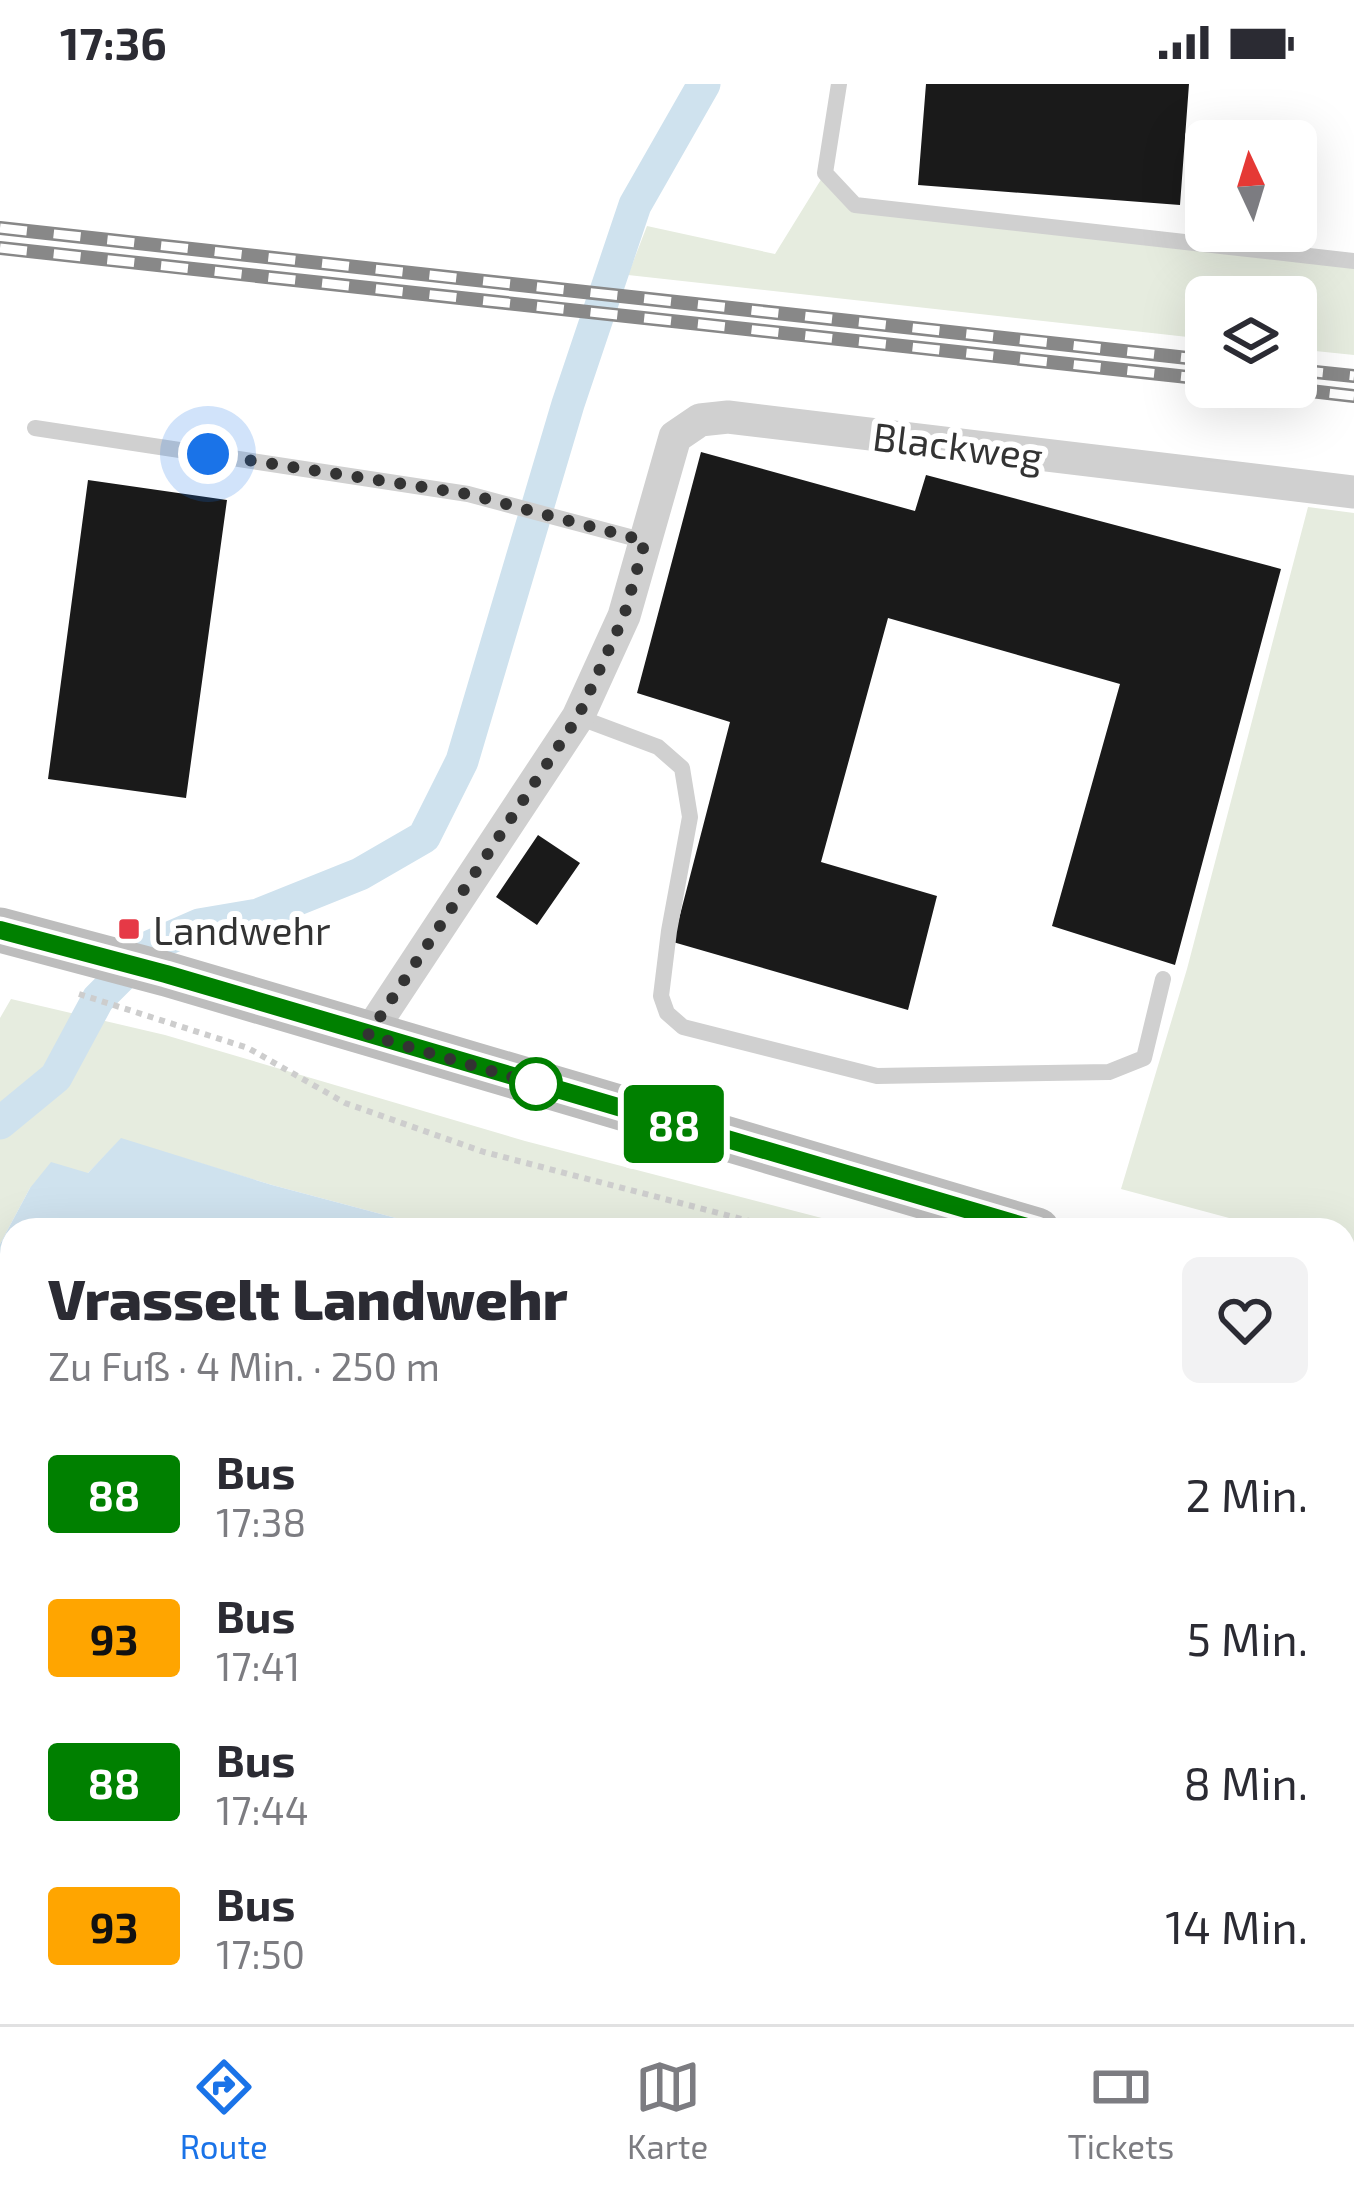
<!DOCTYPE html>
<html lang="de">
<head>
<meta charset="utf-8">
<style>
	:root { --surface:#fff; --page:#f2f2f3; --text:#2b2b33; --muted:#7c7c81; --line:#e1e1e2; --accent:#1a73e8 }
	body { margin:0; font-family:"Exo 2",sans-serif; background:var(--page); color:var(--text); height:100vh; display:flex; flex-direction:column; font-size:45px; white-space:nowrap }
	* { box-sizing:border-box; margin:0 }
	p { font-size:39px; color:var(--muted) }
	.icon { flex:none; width:66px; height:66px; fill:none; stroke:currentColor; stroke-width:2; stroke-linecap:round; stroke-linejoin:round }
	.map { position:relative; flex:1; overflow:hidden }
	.details { position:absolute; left:0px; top:1134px; width:1356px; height:807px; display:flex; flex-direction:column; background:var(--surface); border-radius:36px 36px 0 0; box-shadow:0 12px 48px #0002 }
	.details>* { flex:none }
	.badge { padding:0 24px; border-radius:9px; font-size:42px; line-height:78px }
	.needle { width:78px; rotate:356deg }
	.fabs { position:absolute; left:1185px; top:36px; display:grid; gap:24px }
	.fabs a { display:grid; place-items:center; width:132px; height:132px; border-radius:18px; background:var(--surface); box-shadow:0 12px 48px #0002; font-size:60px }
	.you { position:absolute; width:60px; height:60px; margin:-30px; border:9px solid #fff; border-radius:50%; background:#1a73e8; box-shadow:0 0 0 18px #1a73e833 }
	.map>.badge { position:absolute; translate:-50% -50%; box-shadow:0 0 0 6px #fff }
	.round { display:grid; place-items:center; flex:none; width:126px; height:126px; border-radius:18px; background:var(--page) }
	.summary { display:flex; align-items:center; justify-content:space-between; height:204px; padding:0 48px }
	h1 { font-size:57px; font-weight:800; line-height:90px }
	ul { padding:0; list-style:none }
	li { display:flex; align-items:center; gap:36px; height:144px; padding:0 48px }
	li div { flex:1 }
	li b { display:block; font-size:45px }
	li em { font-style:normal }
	li .badge { min-width:132px; font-weight:700; text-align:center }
	.status { display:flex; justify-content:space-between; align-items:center; height:84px; padding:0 60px; background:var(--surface); direction:ltr }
	.status svg { height:33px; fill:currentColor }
	.dock { display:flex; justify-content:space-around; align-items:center; height:168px; border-top:3px solid var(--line); background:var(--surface); font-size:33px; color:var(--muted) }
	.dock a { display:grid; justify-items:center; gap:6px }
	.dock .current { color:var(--accent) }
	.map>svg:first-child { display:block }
	.green { fill:#e6ecdf }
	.water { fill:#cfe2ee }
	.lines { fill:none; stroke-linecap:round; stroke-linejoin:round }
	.canal { stroke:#cfe2ee; stroke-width:33 }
	.building { fill:#1a1a1a }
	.path { stroke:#cdcdcd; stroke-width:6; stroke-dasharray:6 6; stroke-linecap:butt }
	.service { stroke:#d0d0d0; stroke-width:16 }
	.minor { stroke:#d0d0d0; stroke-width:33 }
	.secondary { stroke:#bdbdbd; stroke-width:45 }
	.rail-casing { stroke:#888; stroke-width:14 }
	.rail { stroke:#fff; stroke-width:9; stroke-dasharray:27; stroke-linecap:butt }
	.line-casing { stroke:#fff; stroke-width:27 }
	.line { stroke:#008000; stroke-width:18 }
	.walk { stroke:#333; stroke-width:12; stroke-dasharray:0 21.6 }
	.poi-dot { fill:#e63946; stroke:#fff; stroke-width:4.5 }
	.stop-dot { fill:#fff; stroke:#008000; stroke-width:6 }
	.labels { text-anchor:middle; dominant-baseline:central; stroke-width:12; stroke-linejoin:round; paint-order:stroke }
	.street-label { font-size:39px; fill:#333; stroke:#fff }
	.poi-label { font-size:39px; fill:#333; stroke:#fff; text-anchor:start }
</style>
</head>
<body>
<div class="status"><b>17:36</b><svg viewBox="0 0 49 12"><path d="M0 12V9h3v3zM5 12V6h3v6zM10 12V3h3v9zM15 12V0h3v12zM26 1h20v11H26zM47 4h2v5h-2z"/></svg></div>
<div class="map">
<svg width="1354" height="1940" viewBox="0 0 1354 1940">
	<rect width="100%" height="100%" fill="#fff"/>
	<!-- green -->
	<path class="green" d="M 825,89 L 855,121 L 1354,177 L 1354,271 L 1296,265 L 1296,213 L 1206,213 L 1206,255 L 628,191 L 647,142 L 775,170 Z
		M 1308,423 L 1354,429 L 1354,1167 L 1344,1165 L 1344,1146 L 1274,1146 L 1121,1105 L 1187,885 Z
		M 11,915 L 165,951 L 525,1057 L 868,1146 L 441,1146 L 272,1101 L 121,1055 L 88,1089 L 30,1104 L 0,1160 L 0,934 Z
		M 1344,1270 L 1354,1273 L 1354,1437 L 1344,1435 Z
		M 1354,1534 L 1354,1742 L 1344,1747 L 1344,1537 Z
		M 122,1929 L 958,1929 L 935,1940 L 121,1940 Z"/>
	<!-- water -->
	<path class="water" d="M 121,1054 L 272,1101 L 441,1146 L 12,1146 L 12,1891 L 0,1885 L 0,1160 L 30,1104 L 51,1078 L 88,1089 Z"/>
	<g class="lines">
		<!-- canal -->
		<path class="canal" d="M 0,1039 L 56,993 L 98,915 L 151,862 L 199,841 L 258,831 L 360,790 L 424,753 L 462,677 L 568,320 L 635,121 L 704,0"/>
	</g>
	<!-- building -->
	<path class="building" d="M 926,0 L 1189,0 L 1180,121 L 918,101 Z
		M 701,368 L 915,427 L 926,391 L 1281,485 L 1175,881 L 1052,842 L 1120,600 L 888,534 L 821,778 L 937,812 L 908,926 L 673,858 L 730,638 L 637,609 Z
		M 88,396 L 227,416 L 186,714 L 48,695 Z
		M 538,751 L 580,779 L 537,841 L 496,813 Z"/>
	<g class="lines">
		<!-- path -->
		<path class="path" d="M 79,910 L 248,964 L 345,1019 L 484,1068 L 784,1146
			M 1344,1294 L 1354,1297"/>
		<!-- service -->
		<path class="service" d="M 839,0 L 825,89 L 855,121 L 1354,177
			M 35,344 L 468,410 L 645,457
			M 578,633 L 658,663 L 682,684 L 690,733 L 669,847 L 661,912 L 667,929 L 683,943 L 877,992 L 1109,988 L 1144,974 L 1163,895"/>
		<!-- minor -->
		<path class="minor" d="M 368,951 L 578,633 L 624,532 L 675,353 L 700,336 L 728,333 L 1354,408
			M 1344,1680 L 1354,1676
			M 797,1940 L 819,1929"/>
		<!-- secondary -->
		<path class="secondary" d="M 0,846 L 166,890 L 1037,1146
			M 1344,1233 L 1354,1235"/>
		<defs>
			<path id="rail" d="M 0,144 L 1206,276
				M 0,164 L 1206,295
				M 1296,286 L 1354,292
				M 1276,303 L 1354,312"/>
		</defs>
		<!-- rail casing -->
		<use href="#rail" class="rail-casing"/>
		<!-- rail -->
		<use href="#rail" class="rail"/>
	</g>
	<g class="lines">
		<defs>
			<path id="line" d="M 0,846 L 166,890 L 1037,1146"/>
		</defs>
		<!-- line casing -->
		<use href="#line" class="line-casing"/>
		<!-- line -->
		<use href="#line" class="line"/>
		<!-- walk -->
		<path class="walk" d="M 208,370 L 468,410 L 645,457 L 624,532 L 578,633 L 368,951 L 536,1000"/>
	</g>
	<!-- markers -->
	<rect class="poi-dot" x="117" y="833" width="24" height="24" rx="6"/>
	<circle class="stop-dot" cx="536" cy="1000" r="24"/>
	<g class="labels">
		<!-- street labels -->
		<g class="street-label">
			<text transform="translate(958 361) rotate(7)">Blackweg</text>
		</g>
		<!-- poi labels -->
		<g class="poi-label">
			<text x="153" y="845">Landwehr</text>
		</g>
	</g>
</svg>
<div class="fabs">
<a><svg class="needle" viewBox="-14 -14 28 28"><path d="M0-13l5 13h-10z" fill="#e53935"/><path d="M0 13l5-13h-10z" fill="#7c7c81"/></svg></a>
<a><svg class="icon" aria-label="layers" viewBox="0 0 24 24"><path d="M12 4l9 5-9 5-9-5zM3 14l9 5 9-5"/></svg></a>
</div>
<div class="you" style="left:208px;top:370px"></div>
<b class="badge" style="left:674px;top:1040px;background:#008000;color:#fff">88</b>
<section class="details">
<div class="summary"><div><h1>Vrasselt Landwehr</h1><p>Zu Fuß · 4 Min. · 250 m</p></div><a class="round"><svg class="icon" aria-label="heart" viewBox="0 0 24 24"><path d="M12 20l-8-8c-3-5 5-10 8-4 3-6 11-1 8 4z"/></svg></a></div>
<ul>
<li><span class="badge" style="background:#008000;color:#fff">88</span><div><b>Bus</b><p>17:38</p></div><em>2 Min.</em></li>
<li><span class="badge" style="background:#ffa500;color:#111">93</span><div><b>Bus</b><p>17:41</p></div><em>5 Min.</em></li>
<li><span class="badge" style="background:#008000;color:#fff">88</span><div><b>Bus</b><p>17:44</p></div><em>8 Min.</em></li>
<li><span class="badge" style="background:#ffa500;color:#111">93</span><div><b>Bus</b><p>17:50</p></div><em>14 Min.</em></li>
</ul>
</section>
</div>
<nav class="dock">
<a class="current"><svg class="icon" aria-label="directions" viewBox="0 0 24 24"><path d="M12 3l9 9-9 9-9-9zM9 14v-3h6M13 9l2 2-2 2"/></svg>Route</a>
<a><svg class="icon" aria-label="map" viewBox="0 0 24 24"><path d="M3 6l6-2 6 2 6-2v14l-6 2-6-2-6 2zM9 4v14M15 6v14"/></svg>Karte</a>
<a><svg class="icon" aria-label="tickets" viewBox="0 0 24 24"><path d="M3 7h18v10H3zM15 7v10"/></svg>Tickets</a>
</nav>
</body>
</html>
